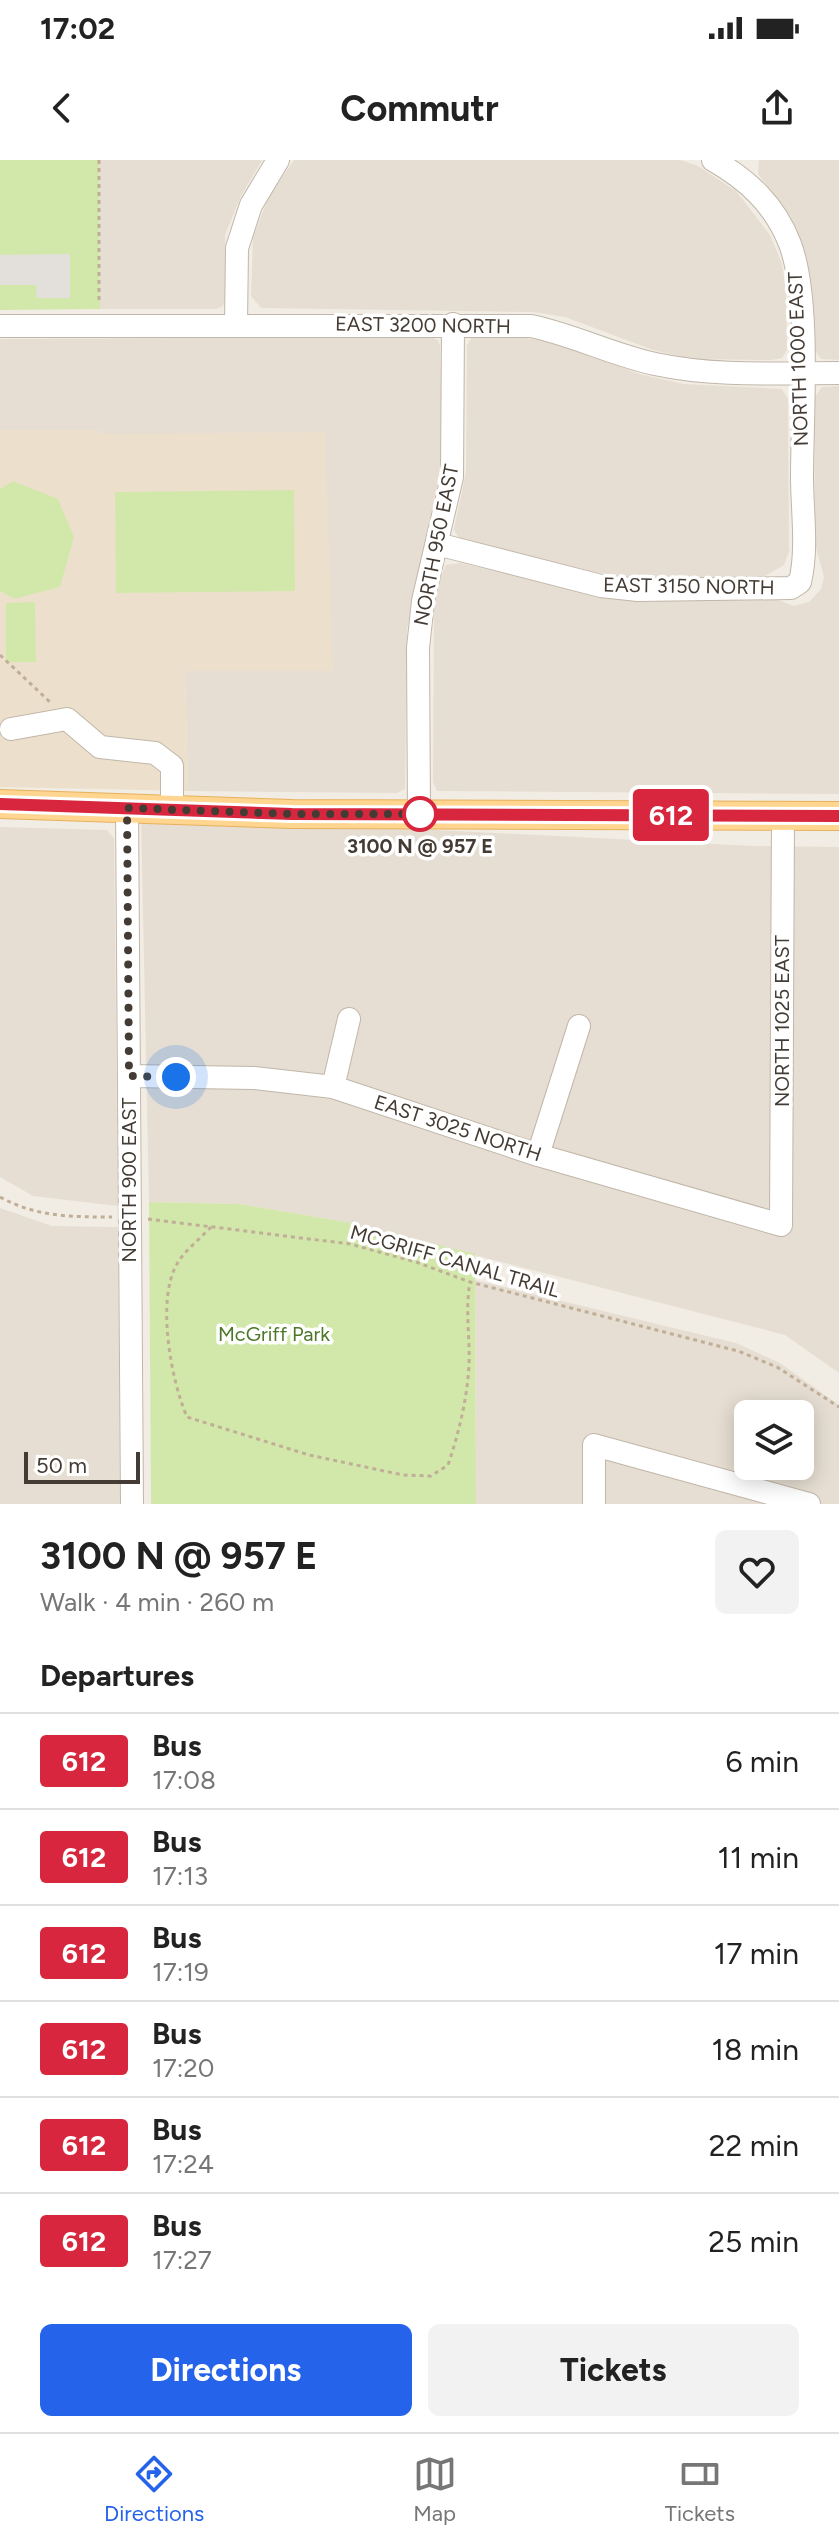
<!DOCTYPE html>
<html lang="en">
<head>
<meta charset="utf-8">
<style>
	:root { --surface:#fff; --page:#f2f2f2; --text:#222; --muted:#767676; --line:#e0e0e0; --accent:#2563eb }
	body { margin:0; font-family:Figtree,sans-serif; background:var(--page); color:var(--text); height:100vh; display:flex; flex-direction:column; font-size:30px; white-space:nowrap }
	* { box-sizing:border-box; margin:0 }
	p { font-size:26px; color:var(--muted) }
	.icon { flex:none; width:44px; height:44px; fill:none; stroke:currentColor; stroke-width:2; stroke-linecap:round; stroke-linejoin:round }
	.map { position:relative; height:1344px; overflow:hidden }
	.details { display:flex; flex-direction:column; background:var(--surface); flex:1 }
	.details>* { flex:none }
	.badge { padding:0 16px; border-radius:6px; font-size:28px; line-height:52px }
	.fabs { position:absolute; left:734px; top:1240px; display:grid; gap:16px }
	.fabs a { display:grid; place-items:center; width:80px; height:80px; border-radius:12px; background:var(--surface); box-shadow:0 4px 20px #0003; font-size:40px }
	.scale { position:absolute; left:24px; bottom:20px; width:116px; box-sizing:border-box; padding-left:8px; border:4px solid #443c34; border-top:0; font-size:22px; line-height:28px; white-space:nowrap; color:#443c34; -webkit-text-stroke:6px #fff; paint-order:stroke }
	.you { position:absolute; width:40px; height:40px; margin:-20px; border:6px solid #fff; border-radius:50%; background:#1a73e8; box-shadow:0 0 0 12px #1a73e833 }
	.map>.badge { position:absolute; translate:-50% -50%; box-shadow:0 0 0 4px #fff }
	h2 { padding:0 40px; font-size:30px; line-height:72px }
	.round { display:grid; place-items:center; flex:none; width:84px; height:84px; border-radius:12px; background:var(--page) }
	.headline { display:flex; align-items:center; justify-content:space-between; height:136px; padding:0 40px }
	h1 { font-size:38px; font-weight:700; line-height:60px }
	.cta { display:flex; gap:16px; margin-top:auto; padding:16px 40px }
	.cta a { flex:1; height:92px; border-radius:12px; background:var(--accent); color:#fff; font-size:32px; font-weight:700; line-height:92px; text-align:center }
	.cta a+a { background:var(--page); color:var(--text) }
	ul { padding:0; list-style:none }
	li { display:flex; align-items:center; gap:24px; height:96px; padding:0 40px; border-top:2px solid var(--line) }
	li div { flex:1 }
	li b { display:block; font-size:30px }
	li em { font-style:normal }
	li .badge { min-width:88px; font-weight:700; text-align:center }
	.status { display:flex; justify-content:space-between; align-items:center; height:56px; padding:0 40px; background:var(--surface); direction:ltr }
	.status svg { height:22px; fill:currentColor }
	header { display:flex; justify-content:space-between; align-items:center; height:104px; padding:0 40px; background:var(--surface); font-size:36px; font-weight:700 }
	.menu { display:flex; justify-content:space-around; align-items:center; height:112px; border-top:2px solid var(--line); background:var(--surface); font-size:22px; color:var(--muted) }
	.menu a { display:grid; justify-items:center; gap:4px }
	.menu .active { color:var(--accent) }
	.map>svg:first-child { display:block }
	.residential { fill:#e6ded2; fill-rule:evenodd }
	.education { fill:#ece0cd }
	.green { fill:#d2e8ab }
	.parking { fill:#e3e0dc }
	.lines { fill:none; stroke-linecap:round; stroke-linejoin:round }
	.minor-casing { stroke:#c1b6a9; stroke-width:24 }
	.major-casing { stroke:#e6b15e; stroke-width:30 }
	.path { stroke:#c0ae97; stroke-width:3; stroke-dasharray:4 4; stroke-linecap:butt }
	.minor { stroke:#fff; stroke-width:22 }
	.major { stroke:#ffd590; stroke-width:28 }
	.line-casing { stroke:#fff; stroke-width:18 }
	.line { stroke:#d7263d; stroke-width:12 }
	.walk { stroke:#443c34; stroke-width:8; stroke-dasharray:0 14.4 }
	.stop-dot { fill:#fff; stroke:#d7263d; stroke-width:4 }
	.labels { text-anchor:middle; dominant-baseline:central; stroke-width:7; stroke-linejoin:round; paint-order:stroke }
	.street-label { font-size:20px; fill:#443c34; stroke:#fff }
	.stop-label { font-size:20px; font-weight:bold; fill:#443c34; stroke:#fff }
	.park-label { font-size:20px; fill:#4c7726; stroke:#fff }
</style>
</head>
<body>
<div class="status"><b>17:02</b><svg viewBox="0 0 49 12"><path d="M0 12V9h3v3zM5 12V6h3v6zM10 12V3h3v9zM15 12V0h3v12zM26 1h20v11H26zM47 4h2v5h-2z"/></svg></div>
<header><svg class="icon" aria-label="back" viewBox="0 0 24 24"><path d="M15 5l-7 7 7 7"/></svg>Commutr<svg class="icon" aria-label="share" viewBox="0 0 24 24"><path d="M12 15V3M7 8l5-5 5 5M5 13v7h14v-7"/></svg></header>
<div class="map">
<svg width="839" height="1344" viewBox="0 0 839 1344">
	<rect width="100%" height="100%" fill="#f2ede4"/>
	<!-- residential -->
	<path class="residential" d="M 99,0 L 262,0 L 241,36 L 225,75 L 226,138 L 223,146 L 216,149 L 100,149 Z
		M 294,0 L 681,0 L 698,6 L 736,31 L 770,75 L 782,104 L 786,129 L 787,190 L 782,198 L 772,200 L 692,199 L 653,190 L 565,157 L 533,152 L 261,148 L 251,136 L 253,77 L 269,36 Z
		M 759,0 L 839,0 L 839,200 L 821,199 L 814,189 L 812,132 L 803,88 L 790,56 L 758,14 Z
		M 431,177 L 438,180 L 440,186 L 442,284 L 439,316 L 407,469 L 405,629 L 397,633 L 188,631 L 185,511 L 100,270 L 0,270 L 0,179 Z
		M 472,177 L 517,177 L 562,183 L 639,214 L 684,224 L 782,229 L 788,239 L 789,392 L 784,405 L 765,416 L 633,418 L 586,411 L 459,379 L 454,369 L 466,312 L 467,185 Z
		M 839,226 L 839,634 L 437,631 L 433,622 L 434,434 L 446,405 L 460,403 L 595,435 L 776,439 L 794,446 L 809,442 L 821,429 L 824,417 L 815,384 L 814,238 L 822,227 Z
		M 141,655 L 754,686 L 839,687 L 839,1213 L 785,1175 L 346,1062 L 240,1044 L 149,1042 Z
		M 0,667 L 107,670 L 114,678 L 118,1046 L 33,1036 L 0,1017 Z
		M 0,1048 L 52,1066 L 118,1067 L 120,1344 L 0,1344 Z
		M 475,1120 L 736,1183 L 780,1203 L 839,1245 L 839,1344 L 476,1344 ZM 748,1254 L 800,1254 L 800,1306 L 748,1306 Z"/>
	<!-- education -->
	<path class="education" d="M 0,270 L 100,270 L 101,274 L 325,272 L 333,511 L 185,511 L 188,631 L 0,627 Z"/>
	<!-- green -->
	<path class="green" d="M 0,0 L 99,0 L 100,149 L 0,150 Z
		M 13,321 L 58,339 L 74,377 L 60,427 L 14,439 L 0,431 L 0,329 Z
		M 294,330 L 295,431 L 116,433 L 115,332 Z
		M 35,442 L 36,502 L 6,502 L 6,443 Z
		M 149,1042 L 240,1044 L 346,1062 L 475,1094 L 476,1344 L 151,1344 Z"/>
	<!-- parking -->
	<path class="parking" d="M 70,94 L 70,138 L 37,138 L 36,125 L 0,125 L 0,95 Z"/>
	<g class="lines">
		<defs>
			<path id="minor" d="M 236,165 L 237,88 L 251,45 L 278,0
				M 0,166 L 531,166 C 574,175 613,195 655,204 C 715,217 777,213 839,213
				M 437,384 L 601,426 L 638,430 L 791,428 L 800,422 C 808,389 802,350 802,317 C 802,255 811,140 790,84 C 775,45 748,20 713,0
				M 11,569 L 67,559 L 100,587 L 155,593 L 172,606 L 172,650
				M 127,648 L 132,1344
				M 419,654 L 418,488 L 423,441 L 452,317 L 453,164
				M 129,916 L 254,918 L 333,927 L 538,995 L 781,1065 L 783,656
				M 333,927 L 349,859
				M 538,995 L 579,866
				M 594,1344 L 594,1285 L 809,1344"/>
			<path id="major" d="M 0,644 L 292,654 L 839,656"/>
		</defs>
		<!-- minor casing -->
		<use href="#minor" class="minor-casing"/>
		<!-- major casing -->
		<use href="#major" class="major-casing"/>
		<!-- path -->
		<path class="path" d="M 99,0 L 99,144
			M 0,495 L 50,542
			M 0,1037 C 36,1057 72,1057 112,1057
			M 148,1059 L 350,1084 L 416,1102 L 470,1122 L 738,1191 L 777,1207 L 839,1247
			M 211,1067 C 200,1079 184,1091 177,1104 C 156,1140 171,1220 187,1257 L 309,1295 L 403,1315 L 431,1316 L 448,1305 C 459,1272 467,1240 469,1205 C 470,1176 465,1150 470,1122"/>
		<!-- minor -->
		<use href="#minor" class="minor"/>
		<!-- major -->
		<use href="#major" class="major"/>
	</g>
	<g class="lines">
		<defs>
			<path id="line" d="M 0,644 L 292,654 L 839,656"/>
		</defs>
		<!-- line casing -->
		<use href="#line" class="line-casing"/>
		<!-- line -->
		<use href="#line" class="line"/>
		<!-- walk -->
		<path class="walk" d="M 176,917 L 129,916 L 127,648 L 292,654 L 420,654"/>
	</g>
	<!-- markers -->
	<circle class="stop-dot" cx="420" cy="654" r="16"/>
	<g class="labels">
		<!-- street labels -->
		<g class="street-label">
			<text transform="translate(423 165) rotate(1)">EAST 3200 NORTH</text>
			<text transform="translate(798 199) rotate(-92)">NORTH 1000 EAST</text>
			<text transform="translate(436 385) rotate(-79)">NORTH 950 EAST</text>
			<text transform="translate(689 426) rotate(1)">EAST 3150 NORTH</text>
			<text transform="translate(782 861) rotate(-90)">NORTH 1025 EAST</text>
			<text transform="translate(458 968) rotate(18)">EAST 3025 NORTH</text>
			<text transform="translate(129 1020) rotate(-90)">NORTH 900 EAST</text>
			<text transform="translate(455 1101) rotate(16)">MCGRIFF CANAL TRAIL</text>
		</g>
		<!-- stop labels -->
		<g class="stop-label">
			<text x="420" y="686">3100 N @ 957 E</text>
		</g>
		<!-- park labels -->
		<g class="park-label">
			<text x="274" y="1174">McGriff Park</text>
		</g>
	</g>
</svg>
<div class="fabs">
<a><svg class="icon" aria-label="layers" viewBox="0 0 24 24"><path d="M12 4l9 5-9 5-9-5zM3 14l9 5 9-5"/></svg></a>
</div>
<div class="scale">50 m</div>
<div class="you" style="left:176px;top:917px"></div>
<b class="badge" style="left:671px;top:655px;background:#d7263d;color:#fff">612</b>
</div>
<section class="details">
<div class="headline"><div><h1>3100 N @ 957 E</h1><p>Walk · 4 min · 260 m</p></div><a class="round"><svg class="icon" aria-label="heart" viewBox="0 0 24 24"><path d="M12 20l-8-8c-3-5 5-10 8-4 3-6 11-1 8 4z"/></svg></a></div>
<h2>Departures</h2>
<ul>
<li><span class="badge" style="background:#d7263d;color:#fff">612</span><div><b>Bus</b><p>17:08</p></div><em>6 min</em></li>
<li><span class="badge" style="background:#d7263d;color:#fff">612</span><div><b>Bus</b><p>17:13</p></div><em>11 min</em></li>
<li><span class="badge" style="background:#d7263d;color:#fff">612</span><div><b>Bus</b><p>17:19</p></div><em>17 min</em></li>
<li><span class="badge" style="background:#d7263d;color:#fff">612</span><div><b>Bus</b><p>17:20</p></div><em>18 min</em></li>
<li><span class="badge" style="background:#d7263d;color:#fff">612</span><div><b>Bus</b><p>17:24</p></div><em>22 min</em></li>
<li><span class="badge" style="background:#d7263d;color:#fff">612</span><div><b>Bus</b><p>17:27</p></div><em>25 min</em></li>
</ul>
<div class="cta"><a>Directions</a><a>Tickets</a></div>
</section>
<nav class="menu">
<a class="active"><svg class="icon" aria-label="directions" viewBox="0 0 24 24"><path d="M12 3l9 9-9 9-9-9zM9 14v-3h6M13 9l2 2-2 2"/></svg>Directions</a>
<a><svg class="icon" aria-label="map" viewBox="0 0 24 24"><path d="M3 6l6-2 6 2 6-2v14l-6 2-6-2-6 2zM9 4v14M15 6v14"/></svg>Map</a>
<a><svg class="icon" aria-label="tickets" viewBox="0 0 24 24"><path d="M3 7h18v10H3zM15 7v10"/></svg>Tickets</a>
</nav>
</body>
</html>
